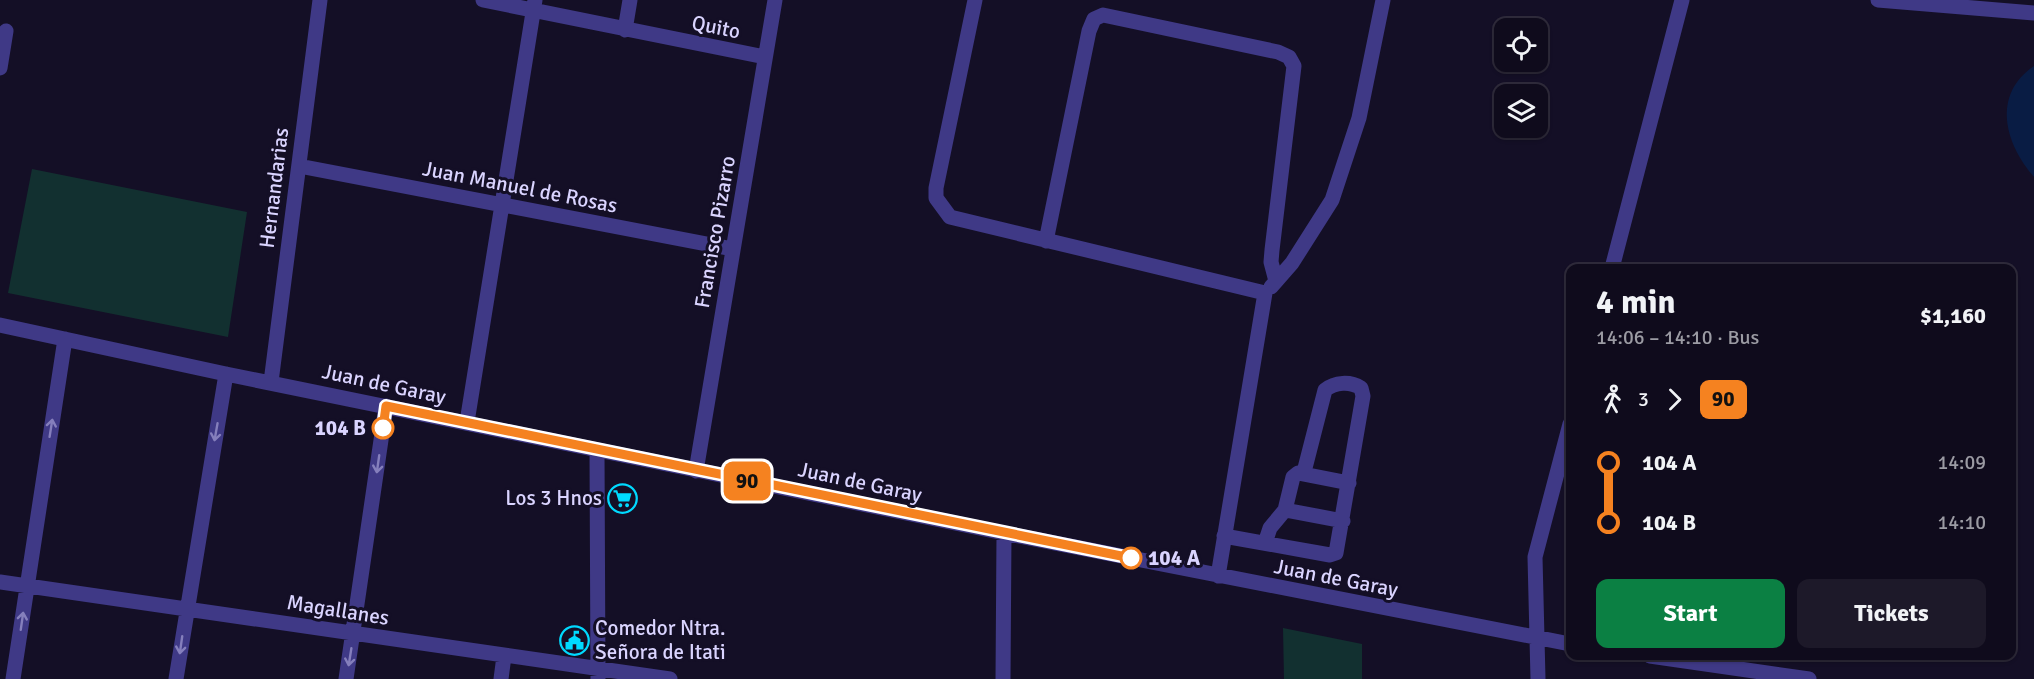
<!DOCTYPE html>
<html lang="en">
<head>
<meta charset="utf-8">
<style>
	:root { --surface:#0f0b1c; --page:#1d1929; --text:#f1f3f6; --muted:#9b9ba3; --line:#2f2b3b; --accent:#0b8043 }
	body { margin:0; font-family:Signika,sans-serif; background:var(--page); color:var(--text); height:100vh; display:flex; flex-direction:column; font-size:22px; white-space:nowrap }
	* { box-sizing:border-box; margin:0 }
	p { font-size:20px; color:var(--muted) }
	.icon { flex:none; width:33px; height:33px; fill:none; stroke:currentColor; stroke-width:2; stroke-linecap:round; stroke-linejoin:round }
	.map { position:relative; flex:1; overflow:hidden }
	.drawer { position:absolute; left:1566px; top:264px; width:450px; height:396px; display:flex; flex-direction:column; background:var(--surface); border-radius:12px; box-shadow:0 2px 4px #0004,0 0 0 2px var(--line) }
	.drawer>* { flex:none }
	.badge { padding:0 12px; border-radius:9px; font-size:21px; line-height:39px }
	.tools { position:absolute; left:1494px; top:18px; display:grid; gap:12px }
	.tools a { display:grid; place-items:center; width:54px; height:54px; border-radius:12px; background:var(--surface); box-shadow:0 2px 4px #0004,0 0 0 2px var(--line); font-size:30px }
	.map>.badge { position:absolute; translate:-50% -50%; box-shadow:0 0 0 3px #fff }
	.legs { display:flex; align-items:center; gap:9px; height:66px; padding:0 30px; font-size:20px }
	.legs p { margin-inline-start:auto }
	.head { display:flex; align-items:center; justify-content:space-between; height:102px; padding:0 30px }
	h1 { font-size:33px; font-weight:800; line-height:45px }
	.cta { display:flex; gap:12px; margin-top:auto; padding:12px 30px }
	.cta a { flex:1; height:69px; border-radius:12px; background:var(--accent); color:#fff; font-size:24px; font-weight:800; line-height:69px; text-align:center }
	.cta a+a { background:var(--page); color:var(--text) }
	ul { padding:0 30px; list-style:none }
	li { display:flex; align-items:center; gap:21px; height:60px; font-size:22px }
	li i { display:grid; place-items:center; width:9px; height:100%; margin:0 8px; background:currentColor }
	li i::after { content:''; width:15px; height:15px; margin:-8px; border:4px solid; border-radius:50%; background:var(--surface) }
	li p { margin-inline-start:auto }
	li:first-child i { background:linear-gradient(#0000 50%,currentColor 0) }
	li:last-child i { background:linear-gradient(currentColor 50%,#0000 0) }
	.map>svg:first-child { display:block }
	.green { fill:#123030 }
	.water { fill:#091c44 }
	.lines { fill:none; stroke-linecap:round; stroke-linejoin:round }
	.minor { stroke:#3f3986; stroke-width:15 }
	.oneway { stroke:#857fbc }
	.line-1-casing { stroke:#fff; stroke-width:14 }
	.line-1 { stroke:#f58220; stroke-width:9 }
	.stop-1-dot { fill:#fff; stroke:#f58220; stroke-width:3 }
	.labels { text-anchor:middle; dominant-baseline:central; stroke-width:6; stroke-linejoin:round; paint-order:stroke }
	.street-label { font-size:21px; fill:#dad4ff; stroke:#140f26 }
	.stop-label { font-size:21px; font-weight:bold; fill:#dad4ff; stroke:#140f26; text-anchor:end }
	.poi-label { font-size:21px; fill:#dad4ff; stroke:#140f26; text-anchor:end }
</style>
</head>
<body>
<div class="map">
<svg width="2034" height="679" viewBox="0 0 2034 679">
	<rect width="100%" height="100%" fill="#140f26"/>
	<!-- green -->
	<path class="green" d="M 32,169 L 247,212 L 228,337 L 8,293 Z
		M 1283,628 L 1362,644 L 1362,679 L 1284,679 Z"/>
	<!-- water -->
	<path class="water" d="M 2034,66 L 2034,177 C 2005,144 1991,95 2034,66 Z"/>
	<g class="lines">
		<!-- minor -->
		<path class="minor" d="M 483,0 L 765,57
			M 975,0 L 936,188 L 936,198 L 950,217 L 1265,293 L 1218,576
			M 1878,0 L 2034,13
			M 625,30 L 630,0
			M 0,68 L 6,31
			M 299,166 L 733,249
			M 1046,241 L 1089,31 L 1094,19 L 1103,15 L 1278,52 L 1289,57 L 1294,66 L 1272,250 L 1271,262 L 1276,281
			M 1612,268 L 1682,0
			M 1271,287 L 1292,263 L 1332,200 L 1359,118 L 1383,0
			M 0,325 L 226,374 L 1004,533 L 1570,644
			M 271,382 L 320,0
			M 467,422 L 535,0
			M 597,450 L 598,679
			M 696,471 L 775,0
			M 1285,510 L 1343,521
			M 1224,536 L 1330,555 L 1336,553 L 1363,396 L 1361,388 C 1350,381 1335,382 1325,390 L 1304,472
			M 1265,543 L 1270,528 L 1285,510 L 1293,477 L 1298,473 L 1349,483
			M 0,582 L 670,679
			M 1650,656 L 1809,679
			M 13,679 L 65,339
			M 176,679 L 226,374
			M 346,679 L 386,406
			M 501,679 L 504,656
			M 1003,679 L 1004,533
			M 1538,679 L 1535,557 L 1570,424"/>
	</g>
	<!-- one-way arrows -->
	<defs><path id="oneway-shaft" d="M-6 0H5M1.5-3L5.5 0L1.5 3" fill="none" stroke-width="1.6" stroke-linecap="round" stroke-linejoin="round" transform="scale(1.5)"/></defs>
	<g class="oneway">
		<use href="#oneway-shaft" transform="translate(51 428) rotate(-81)"/>
		<use href="#oneway-shaft" transform="translate(216 432) rotate(100)"/>
		<use href="#oneway-shaft" transform="translate(378 464) rotate(98)"/>
		<use href="#oneway-shaft" transform="translate(22 621) rotate(-82)"/>
		<use href="#oneway-shaft" transform="translate(181 645) rotate(98)"/>
		<use href="#oneway-shaft" transform="translate(350 657) rotate(99)"/>
	</g>
	<g class="lines">
		<defs>
			<path id="line-1" d="M 383,428 L 386,406 L 1131,558"/>
		</defs>
		<!-- line-1 casing -->
		<use href="#line-1" class="line-1-casing"/>
		<!-- line-1 -->
		<use href="#line-1" class="line-1"/>
	</g>
	<!-- icons -->
	<defs>
		<symbol id="supermarket-ring" viewBox="-11 -11 22 22"><circle r="9.5" fill="#140f26" stroke="#00daff" stroke-width="1.5"/><path d="M-6-5.5h2.5l.6 2H6L4.5 2H-2.5L-4.4-4H-6ZM-1.5 3.2a1.3 1.3 0 1 0 .1 0ZM3 3.2a1.3 1.3 0 1 0 .1 0Z" fill="#00daff"/></symbol>
		<symbol id="civic-ring" viewBox="-11 -11 22 22"><circle r="9.5" fill="#140f26" stroke="#00daff" stroke-width="1.5"/><path d="M-.6-6.5H3V-4.5H.6V-3L4-1V1h2V6H-6V1h2V-1L-.6-3ZM-1.2 2.5V6h2.4V2.5Z" fill="#00daff"/></symbol>
	</defs>
	<g fill-rule="evenodd">
		<use href="#supermarket-ring" x="606" y="482" width="33" height="33"/>
		<use href="#civic-ring" x="558" y="624" width="33" height="33"/>
	</g>
	<!-- markers -->
	<g class="stop-1-dot">
		<circle cx="383" cy="428" r="10"/>
		<circle cx="1131" cy="558" r="10"/>
	</g>
	<g class="labels">
		<!-- street labels -->
		<g class="street-label">
			<text transform="translate(716 27) rotate(11)">Quito</text>
			<text transform="translate(520 187) rotate(11)">Juan Manuel de Rosas</text>
			<text transform="translate(274 188) rotate(-83)">Hernandarias</text>
			<text transform="translate(715 232) rotate(-80)">Francisco Pizarro</text>
			<text transform="translate(384 384) rotate(12)">Juan de Garay</text>
			<text transform="translate(860 482) rotate(12)">Juan de Garay</text>
			<text transform="translate(1336 578) rotate(11)">Juan de Garay</text>
			<text transform="translate(338 610) rotate(9)">Magallanes</text>
		</g>
		<!-- stop labels -->
		<g class="stop-label">
			<text x="366" y="428">104 B</text>
			<text x="1148" y="558" text-anchor="start">104 A</text>
		</g>
		<!-- poi labels -->
		<g class="poi-label">
			<text x="602" y="498">Los 3 Hnos</text>
			<text x="595" y="628" text-anchor="start">Comedor Ntra.<tspan x="595" dy="24">Señora de Itati</tspan></text>
		</g>
	</g>
</svg>
<div class="tools">
<a><svg class="icon" aria-label="locate" viewBox="0 0 24 24"><circle cx="12" cy="12" r="6"/><path d="M12 2v4M12 18v4M2 12h4M18 12h4"/></svg></a>
<a><svg class="icon" aria-label="layers" viewBox="0 0 24 24"><path d="M12 4l9 5-9 5-9-5zM3 14l9 5 9-5"/></svg></a>
</div>
<b class="badge" style="left:747px;top:481px;background:#f58220;color:#111">90</b>
<section class="drawer">
<div class="head"><div><h1>4 min</h1><p>14:06 – 14:10 · Bus</p></div><b>$1,160</b></div>
<div class="legs"><svg class="icon" aria-label="walk" viewBox="0 0 24 24"><circle cx="13" cy="4" r="2"/><path d="M13 8l-2 6 4 7M11 14l-3 7M7 12l3-4h3l4 4"/></svg>3<svg class="icon" aria-label="forward" viewBox="0 0 24 24"><path d="M9 5l7 7-7 7"/></svg><b class="badge" style="background:#f58220;color:#111">90</b></div>
<ul>
<li><i style="color:#f58220"></i><b>104 A</b><p>14:09</p></li>
<li><i style="color:#f58220"></i><b>104 B</b><p>14:10</p></li>
</ul>
<div class="cta"><a>Start</a><a>Tickets</a></div>
</section>
</div>
</body>
</html>
